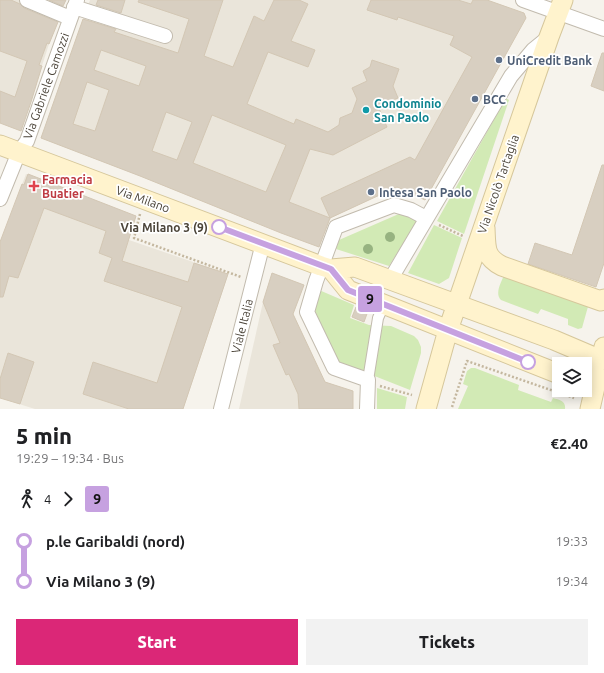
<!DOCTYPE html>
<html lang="en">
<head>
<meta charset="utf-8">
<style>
	:root { --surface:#fff; --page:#f2f2f2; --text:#202124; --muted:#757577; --accent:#db2777 }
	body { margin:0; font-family:Ubuntu,sans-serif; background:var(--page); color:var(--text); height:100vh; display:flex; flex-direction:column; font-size:15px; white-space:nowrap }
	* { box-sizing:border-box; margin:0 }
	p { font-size:13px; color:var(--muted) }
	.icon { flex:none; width:22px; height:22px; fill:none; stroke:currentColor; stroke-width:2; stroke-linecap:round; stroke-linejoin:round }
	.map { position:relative; height:409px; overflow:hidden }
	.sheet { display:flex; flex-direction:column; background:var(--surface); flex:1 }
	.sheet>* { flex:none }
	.badge { padding:0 8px; border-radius:3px; font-size:14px; line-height:26px }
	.fabs { position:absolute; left:552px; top:357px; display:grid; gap:8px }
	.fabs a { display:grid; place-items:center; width:40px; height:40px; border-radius:0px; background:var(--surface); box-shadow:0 2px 10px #0003; font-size:20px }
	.map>.badge { position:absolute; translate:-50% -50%; box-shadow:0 0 0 2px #fff }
	.legs { display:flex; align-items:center; gap:6px; height:44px; padding:0 16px; font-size:13px }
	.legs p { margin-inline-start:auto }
	.head { display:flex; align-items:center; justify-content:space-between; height:68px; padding:0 16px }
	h1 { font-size:22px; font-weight:800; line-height:30px }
	.cta { display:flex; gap:8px; margin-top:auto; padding:8px 16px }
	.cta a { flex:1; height:46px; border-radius:0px; background:var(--accent); color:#fff; font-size:16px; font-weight:800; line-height:46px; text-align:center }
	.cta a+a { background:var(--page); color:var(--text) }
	ul { padding:0 16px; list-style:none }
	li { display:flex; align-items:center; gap:14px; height:40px; font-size:15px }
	li i { display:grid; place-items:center; width:6px; height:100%; margin:0 5px; background:currentColor }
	li i::after { content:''; width:10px; height:10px; margin:-5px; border:3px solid; border-radius:50%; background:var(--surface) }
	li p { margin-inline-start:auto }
	li:first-child i { background:linear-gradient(#0000 50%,currentColor 0) }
	li:last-child i { background:linear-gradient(currentColor 50%,#0000 0) }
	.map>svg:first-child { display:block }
	.residential { fill:#eae5da }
	.green { fill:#d2eab5 }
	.building { fill:#d8cfc1; stroke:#d3c7b4; fill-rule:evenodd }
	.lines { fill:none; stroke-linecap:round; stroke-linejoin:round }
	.pedestrian-casing { stroke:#c2bbae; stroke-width:12 }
	.minor-casing { stroke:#c2bbae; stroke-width:16 }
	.secondary-casing { stroke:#d6c79b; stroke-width:21 }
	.path { stroke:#c4b79f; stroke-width:2.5; stroke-dasharray:2 2; stroke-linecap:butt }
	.pedestrian { stroke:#fff; stroke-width:10 }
	.minor { stroke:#fff; stroke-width:14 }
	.secondary { stroke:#fff3cd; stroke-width:19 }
	.tree { fill:#97b381 }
	.line-1-casing { stroke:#fff; stroke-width:9 }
	.line-1 { stroke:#c6a1e0; stroke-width:6 }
	.service-dot { fill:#5c6f8a; stroke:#fff; stroke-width:1.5 }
	.culture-dot { fill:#0f9aa8; stroke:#fff; stroke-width:1.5 }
	.health-dot { fill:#e0444e; stroke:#fff; stroke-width:1.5 }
	.stop-1-dot { fill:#fff; stroke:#c6a1e0; stroke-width:2 }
	.labels { text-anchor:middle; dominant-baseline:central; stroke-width:3.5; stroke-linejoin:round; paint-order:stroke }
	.service-label { font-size:12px; font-weight:bold; fill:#4e5e75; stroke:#fff; text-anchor:start }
	.street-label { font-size:12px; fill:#4b4439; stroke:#fff }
	.culture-label { font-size:12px; font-weight:bold; fill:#0d838f; stroke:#fff; text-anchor:start }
	.health-label { font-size:12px; font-weight:bold; fill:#be3a42; stroke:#fff; text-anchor:start }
	.stop-label { font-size:12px; font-weight:bold; fill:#4b4439; stroke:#fff; text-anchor:end }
</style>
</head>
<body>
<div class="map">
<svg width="604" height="409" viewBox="0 0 604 409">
	<rect width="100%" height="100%" fill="#f6f3ec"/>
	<!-- residential -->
	<path class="residential" d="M 0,0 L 66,0 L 49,44 L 21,131 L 0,123 Z
		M 90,0 L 487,0 L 524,13 L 526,18 L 425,200 L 396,187 L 331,218 L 319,247 L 280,232 L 140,176 L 41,138 Z
		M 26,174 L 136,216 L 129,240 L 228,274 L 183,409 L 35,409 L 0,398 L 0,242 Z
		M 272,273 L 304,285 L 293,314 L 325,382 L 353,391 L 353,409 L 239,409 L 263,302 Z"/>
	<!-- green -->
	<path class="green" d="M 506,98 L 509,100 L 464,234 L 437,221 Z
		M 401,213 L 418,220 L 389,266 L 336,249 L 339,240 Z
		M 434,225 L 462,238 L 449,278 L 439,284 L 408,273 Z
		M 505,273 L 589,303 L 582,328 L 578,329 L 568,325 L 568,319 L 541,309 L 538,314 L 501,300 C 494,293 502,281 505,273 Z
		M 319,290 L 354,305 L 350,318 L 369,325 L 391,326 L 414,336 L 418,340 L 421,347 L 421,353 L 410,390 L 339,362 L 312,311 Z
		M 471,368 L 475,368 L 519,385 L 518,390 L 551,402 L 553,398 C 560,400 566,401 565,409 L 458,409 L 468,386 L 463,384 L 467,371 Z
		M 377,388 L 407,397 L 405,409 L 377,409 Z"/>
	<!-- building -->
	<path class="building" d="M 0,0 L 11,0 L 20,4 L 24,8 L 58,22 L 49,44 L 47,43 L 39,65 L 42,66 L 31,102 L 21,131 L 0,123 L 0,91 L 15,97 L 27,61 L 0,51 Z
		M 49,0 L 66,0 L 63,6 Z
		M 98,0 L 125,0 L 121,13 L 96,5 Z
		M 139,0 L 223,0 L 204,56 L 233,67 L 254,16 L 264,21 L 274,0 L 299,0 L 308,4 L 291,41 L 315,50 L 308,67 L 268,52 L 247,104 L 294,124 L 296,119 L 328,132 L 339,125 L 340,118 L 352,113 L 357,99 L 352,88 L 367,81 L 363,71 L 370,67 L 372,60 L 399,69 L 393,86 L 398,98 L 378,106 L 387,127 L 333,155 L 310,149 L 289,202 L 330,218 L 319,247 L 281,233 L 140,176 L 41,138 L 83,19 L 116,29 L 114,32 L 178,53 L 189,19 L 138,2 ZM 101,50 L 146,66 L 139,86 L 94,70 ZM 87,82 L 109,90 L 95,131 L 73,124 ZM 166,112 L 192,122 L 177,160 L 152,151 ZM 212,115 L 286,145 L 266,192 L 193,163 Z
		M 371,0 L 458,0 L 471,4 L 473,0 L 487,0 L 524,13 L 526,18 L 425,200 L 397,187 L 330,218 L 321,198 L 410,157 L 415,160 L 472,57 L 450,45 L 454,36 L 398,17 L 397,20 L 367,10 Z
		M 602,53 L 604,53 L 604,91 L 591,86 Z
		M 602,165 L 604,165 L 604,263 L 596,287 L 528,264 L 535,243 L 572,255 Z
		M 28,174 L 136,216 L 122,261 L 188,282 L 194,263 L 228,274 L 183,409 L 129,409 L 83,394 L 93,362 L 157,383 L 182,307 L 104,281 L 112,258 L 99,253 L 106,231 L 44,208 L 18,278 L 9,276 L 3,297 L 0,297 L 0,242 L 22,184 L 24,185 Z
		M 272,273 L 304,285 L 293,314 L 325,382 L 353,391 L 353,409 L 299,409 L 298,394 L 289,374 L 286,375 L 273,345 L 280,343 L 263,302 Z
		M 356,307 L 368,311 L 364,322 L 352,317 Z
		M 8,353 L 34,362 L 20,404 L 0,398 L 0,379 Z"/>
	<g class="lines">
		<defs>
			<path id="pedestrian" d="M 368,380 L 378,318 L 382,309"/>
			<path id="minor" d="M 27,0 L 70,18
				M 523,0 L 604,29
				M 74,7 L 165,36
				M 0,199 L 19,152 L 27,141 L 77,0
				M 393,275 L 511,76 L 533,50 L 549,37
				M 221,409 L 263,243
				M 367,409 L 368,380 L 334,368 L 307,312 L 316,281 L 336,227 L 394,205 L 411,210 L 426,218"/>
			<path id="secondary" d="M 0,145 L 321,266 L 331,269 L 355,267 L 554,340 L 601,360
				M 485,228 C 486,247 484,257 502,266 L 601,301 L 604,299
				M 331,269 L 348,290 L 559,374
				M 426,409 L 448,330 L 549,37 L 563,0
				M 590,409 L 604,347"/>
		</defs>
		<!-- pedestrian casing -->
		<use href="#pedestrian" class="pedestrian-casing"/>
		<!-- minor casing -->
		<use href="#minor" class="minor-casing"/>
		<!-- secondary casing -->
		<use href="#secondary" class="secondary-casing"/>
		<!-- path -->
		<path class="path" d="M 140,214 L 134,238 L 241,277
			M 439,225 L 463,236
			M 380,386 L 412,395
			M 452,407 L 467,361 L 574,398"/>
		<!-- pedestrian -->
		<use href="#pedestrian" class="pedestrian"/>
		<!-- minor -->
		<use href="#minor" class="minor"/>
		<!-- secondary -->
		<use href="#secondary" class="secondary"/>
	</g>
	<!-- trees -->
	<g class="tree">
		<circle cx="390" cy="237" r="5"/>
		<circle cx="368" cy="249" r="5"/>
	</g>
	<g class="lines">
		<defs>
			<path id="line-1" d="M 219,227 L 331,269 L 348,290 L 528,362"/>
		</defs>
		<!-- line-1 casing -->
		<use href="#line-1" class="line-1-casing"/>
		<!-- line-1 -->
		<use href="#line-1" class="line-1"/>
	</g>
	<!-- markers -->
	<g class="service-dot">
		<circle cx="499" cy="60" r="4"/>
		<circle cx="475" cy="99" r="4"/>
		<circle cx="371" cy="192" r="4"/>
	</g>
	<circle class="culture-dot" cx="366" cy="110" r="4"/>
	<path class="health-dot" d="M32 180h4v4h4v4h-4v4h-4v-4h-4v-4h4z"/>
	<g class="stop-1-dot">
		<circle cx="219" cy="227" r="7"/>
		<circle cx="528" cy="362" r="7"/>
	</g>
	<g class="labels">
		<!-- service labels -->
		<g class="service-label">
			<text x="507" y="60">UniCredit Bank</text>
			<text x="483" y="99">BCC</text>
			<text x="379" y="192">Intesa San Paolo</text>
		</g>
		<!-- street labels -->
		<g class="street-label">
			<text transform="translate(46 86) rotate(-70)">Via Gabriele Camozzi</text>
			<text transform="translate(498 184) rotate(-71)">Via Nicolò Tartaglia</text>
			<text transform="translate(143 199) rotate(20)">Via Milano</text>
			<text transform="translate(242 326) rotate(-76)">Viale Italia</text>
		</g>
		<!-- culture labels -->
		<g class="culture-label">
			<text x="374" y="103">Condominio<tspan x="374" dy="14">San Paolo</tspan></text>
		</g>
		<!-- health labels -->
		<g class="health-label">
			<text x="42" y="179">Farmacia<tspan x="42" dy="14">Buatier</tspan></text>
		</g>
		<!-- stop labels -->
		<g class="stop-label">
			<text x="208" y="227">Via Milano 3 (9)</text>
		</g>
	</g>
</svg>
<div class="fabs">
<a><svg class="icon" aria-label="layers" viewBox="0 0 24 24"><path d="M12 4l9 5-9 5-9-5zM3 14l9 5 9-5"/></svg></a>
</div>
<b class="badge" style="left:370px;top:299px;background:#c6a1e0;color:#111">9</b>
</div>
<section class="sheet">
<div class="head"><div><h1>5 min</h1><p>19:29 – 19:34 · Bus</p></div><b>€2.40</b></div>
<div class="legs"><svg class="icon" aria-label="walk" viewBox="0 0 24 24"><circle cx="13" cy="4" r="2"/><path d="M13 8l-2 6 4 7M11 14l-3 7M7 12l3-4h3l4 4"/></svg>4<svg class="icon" aria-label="forward" viewBox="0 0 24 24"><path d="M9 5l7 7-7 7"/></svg><b class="badge" style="background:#c6a1e0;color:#111">9</b></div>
<ul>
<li><i style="color:#c6a1e0"></i><b>p.le Garibaldi (nord)</b><p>19:33</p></li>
<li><i style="color:#c6a1e0"></i><b>Via Milano 3 (9)</b><p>19:34</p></li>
</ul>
<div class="cta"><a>Start</a><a>Tickets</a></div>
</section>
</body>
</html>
